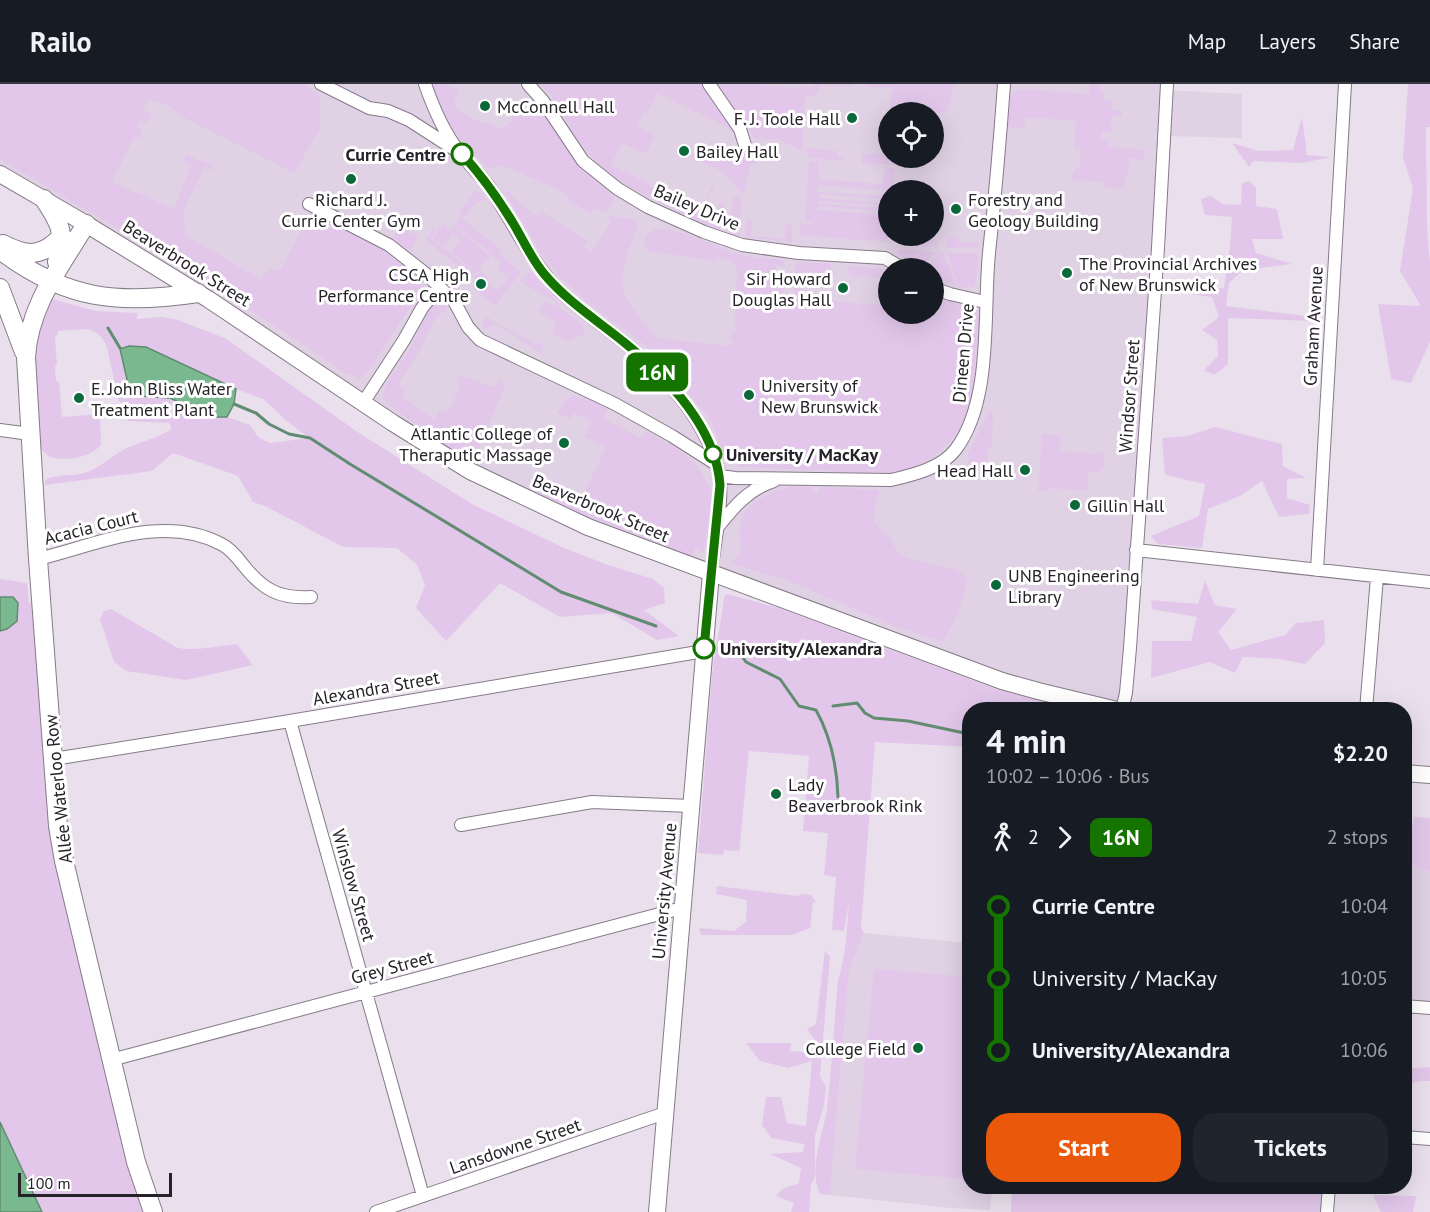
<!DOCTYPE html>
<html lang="en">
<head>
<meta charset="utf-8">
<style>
	:root { --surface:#171b24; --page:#20242c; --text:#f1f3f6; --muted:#9ea1a6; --line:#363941; --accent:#ea580c }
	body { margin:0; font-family:"PT Sans",sans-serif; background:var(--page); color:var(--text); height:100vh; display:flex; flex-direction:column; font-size:22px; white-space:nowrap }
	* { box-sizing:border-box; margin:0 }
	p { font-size:20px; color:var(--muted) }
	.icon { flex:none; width:33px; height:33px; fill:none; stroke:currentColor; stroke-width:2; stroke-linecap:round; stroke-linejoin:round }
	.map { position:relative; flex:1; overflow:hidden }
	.details { position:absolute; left:962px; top:618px; width:450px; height:492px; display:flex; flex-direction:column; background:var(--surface); border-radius:24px; box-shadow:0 6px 24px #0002 }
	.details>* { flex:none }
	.badge { padding:0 12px; border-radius:9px; font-size:21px; line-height:39px }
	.tools { position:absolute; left:878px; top:18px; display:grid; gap:12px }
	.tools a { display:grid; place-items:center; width:66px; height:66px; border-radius:50%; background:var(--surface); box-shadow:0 6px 24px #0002; font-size:30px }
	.scale { position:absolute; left:18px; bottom:15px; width:154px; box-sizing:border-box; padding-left:6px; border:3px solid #262328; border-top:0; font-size:16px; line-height:21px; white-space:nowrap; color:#262328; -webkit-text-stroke:4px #fff; paint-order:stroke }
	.map>.badge { position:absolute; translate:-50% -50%; box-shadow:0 0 0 3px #fff }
	.legs { display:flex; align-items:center; gap:9px; height:66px; padding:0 24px; font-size:20px }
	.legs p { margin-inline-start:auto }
	.head { display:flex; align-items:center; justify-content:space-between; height:102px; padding:0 24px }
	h1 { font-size:33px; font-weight:600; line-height:45px }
	.cta { display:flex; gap:12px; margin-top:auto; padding:12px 24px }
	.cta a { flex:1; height:69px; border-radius:24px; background:var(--accent); color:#fff; font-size:24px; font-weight:600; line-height:69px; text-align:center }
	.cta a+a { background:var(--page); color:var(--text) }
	ul { padding:0 24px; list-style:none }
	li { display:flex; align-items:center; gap:21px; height:72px; font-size:22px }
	li i { display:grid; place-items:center; width:9px; height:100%; margin:0 8px; background:currentColor }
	li i::after { content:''; width:15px; height:15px; margin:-8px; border:4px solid; border-radius:50%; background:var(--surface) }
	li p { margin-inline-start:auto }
	li:first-child i { background:linear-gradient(#0000 50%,currentColor 0) }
	li:last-child i { background:linear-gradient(currentColor 50%,#0000 0) }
	header { display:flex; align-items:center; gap:36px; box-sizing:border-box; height:84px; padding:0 30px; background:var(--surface); border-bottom:2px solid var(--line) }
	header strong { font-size:28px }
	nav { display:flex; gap:33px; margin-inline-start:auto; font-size:21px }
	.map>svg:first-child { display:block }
	.built { fill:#e0d1e5; fill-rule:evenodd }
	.green { fill:#e2c7ea; fill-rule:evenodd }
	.water { fill:#7ab990; stroke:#618c71; stroke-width:1.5 }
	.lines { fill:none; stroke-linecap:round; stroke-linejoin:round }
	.stream { stroke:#618c71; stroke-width:3 }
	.street-casing { stroke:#857b88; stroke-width:14 }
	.secondary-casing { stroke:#857b88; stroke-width:18 }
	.primary-casing { stroke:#857b88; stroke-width:20 }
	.street { stroke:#fff; stroke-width:12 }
	.secondary { stroke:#fff; stroke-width:16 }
	.primary { stroke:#fff; stroke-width:18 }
	.line-1-casing { stroke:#fff; stroke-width:14 }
	.line-1 { stroke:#157400; stroke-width:9 }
	.poi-dot { fill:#0b683b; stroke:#fff; stroke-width:2 }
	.stop-1-dot { fill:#fff; stroke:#157400; stroke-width:3 }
	.labels { text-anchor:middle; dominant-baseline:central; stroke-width:6; stroke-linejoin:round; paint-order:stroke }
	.poi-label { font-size:18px; fill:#262328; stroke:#fff; text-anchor:start }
	.stop-label { font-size:18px; font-weight:bold; fill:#262328; stroke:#fff; text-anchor:start }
	.street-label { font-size:18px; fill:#262328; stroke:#fff }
</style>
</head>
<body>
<header>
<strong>Railo</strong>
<nav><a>Map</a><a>Layers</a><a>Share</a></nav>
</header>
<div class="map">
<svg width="1430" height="1128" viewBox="0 0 1430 1128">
	<rect width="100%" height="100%" fill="#eae0ed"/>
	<!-- built -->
	<path class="built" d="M 0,0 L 1167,0 L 1166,6 L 1242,10 L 1242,54 L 1164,52 L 1122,625 L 1038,607 L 508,405 L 0,90 ZM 888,28 L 933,28 L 933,74 L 888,74 ZM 888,106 L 933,106 L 933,152 L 888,152 ZM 888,184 L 933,184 L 933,230 L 888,230 Z
		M 1404,779 L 1430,788 L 1430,924 L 1404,922 Z
		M 864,849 L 969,859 L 969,1102 L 992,1103 L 990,1126 L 951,1124 L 830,1111 L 849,887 Z"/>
	<!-- green -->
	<path class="green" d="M 0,0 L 303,0 L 317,9 L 320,14 L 320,45 L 294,89 L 181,32 L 167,20 L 149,16 L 142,26 L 153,30 L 147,39 L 141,36 L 137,44 L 142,47 L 141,55 L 134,53 L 112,98 L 174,125 L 191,81 L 183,77 L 188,71 L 213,82 L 214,84 L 213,87 L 204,84 L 184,125 L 185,151 L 260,195 L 268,185 L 280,187 L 311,127 L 383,166 L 423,197 L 424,202 L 370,285 L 358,296 L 350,288 L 348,291 C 236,213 118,145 0,75 Z
		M 434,0 L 444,0 L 460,6 L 454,14 L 456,20 L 454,24 L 484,40 L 486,38 L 501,45 L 504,42 L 509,40 L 512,36 L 509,31 L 512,25 L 515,26 L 518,20 L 527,25 L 531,16 L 529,15 L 532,9 L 616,108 C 612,117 611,127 601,128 L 600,126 L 593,125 L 591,129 L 567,116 L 569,112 L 555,104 L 506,83 L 500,82 L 487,84 L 463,56 L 460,57 C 451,43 433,16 434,0 Z
		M 540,0 L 704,0 L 735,45 L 736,52 L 727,43 L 657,9 L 647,30 L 643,28 L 637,42 L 655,51 L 646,70 L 622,59 L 611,81 L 649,100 L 649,102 L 701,125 L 713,100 L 714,103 L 704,120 L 715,126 L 722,117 C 726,127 722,136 719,146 C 673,125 623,107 588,69 C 569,48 561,19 540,0 Z
		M 718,0 L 749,0 L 797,4 L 798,2 L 811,3 L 812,0 L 850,0 L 850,3 L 822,0 L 816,11 L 805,14 L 802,67 L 780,56 L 754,54 Z
		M 866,0 L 954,0 C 950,15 952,30 933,31 L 933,28 L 894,28 L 890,27 L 892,3 L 866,3 Z
		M 1090,0 L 1100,1 L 1100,7 L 1104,8 L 1104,16 L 1112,18 L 1112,25 L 1122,27 L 1122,32 L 1113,31 L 1111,38 L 1111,48 L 1102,47 L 1101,56 L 1109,57 L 1109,63 L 1145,66 L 1143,76 L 1130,74 L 1128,88 L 1122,105 L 1105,103 L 1105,98 L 1071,96 L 1074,87 L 1080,81 L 1081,66 L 1074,65 L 1076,37 L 1026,33 L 1024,45 L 1007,43 L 1010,12 L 1020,5 L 1089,10 Z
		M 1408,0 L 1430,0 L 1430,43 L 1426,43 L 1427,142 L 1430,179 L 1430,258 L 1411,299 L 1391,295 L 1378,220 L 1421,222 L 1400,187 L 1413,104 L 1403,74 Z
		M 1302,33 L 1307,71 L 1331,73 L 1302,79 L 1253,77 L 1249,83 L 1232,59 L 1259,67 L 1293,66 Z
		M 758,63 L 756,80 L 751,80 L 743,110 L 723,88 L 691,73 L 693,68 L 715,79 L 721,65 L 724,70 L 736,76 L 740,68 Z
		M 805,64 L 837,67 L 838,73 L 843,74 L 843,77 L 812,74 L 808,72 Z
		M 864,69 L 888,71 L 888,74 L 901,74 L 899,81 L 862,79 L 862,70 Z
		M 809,77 L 819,78 L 818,95 L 882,100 L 884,83 L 895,84 L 893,106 L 888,106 L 888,144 L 879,145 L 888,147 L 886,158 L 800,151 L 801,140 L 813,140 L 813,138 L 805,138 ZM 818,101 L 882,106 L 882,112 L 818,108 ZM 819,110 L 880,115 L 880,119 L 818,114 ZM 818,117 L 880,121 L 880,124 L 818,120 ZM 818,122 L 879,127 L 879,130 L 817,126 Z
		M 1250,97 L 1256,104 L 1256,122 L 1277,125 L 1283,155 L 1252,155 L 1256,169 L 1292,180 L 1243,186 L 1229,199 L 1226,222 L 1313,233 L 1315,237 L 1228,234 L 1228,280 L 1214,291 L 1204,286 L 1218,272 L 1217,256 L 1202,246 L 1219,233 L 1212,213 L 1175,208 L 1224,204 L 1230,162 L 1232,133 L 1205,131 L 1201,115 L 1210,112 L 1223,120 L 1241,121 L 1242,99 Z
		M 502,103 L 536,132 L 542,128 L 588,157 L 584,163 L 592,168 L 611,137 L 607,132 L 635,136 L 638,141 C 632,159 620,183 623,202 C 625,218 641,234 650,247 L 655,252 L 664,255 L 728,262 L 733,259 L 729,252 L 737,245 L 735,242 L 737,184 L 732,178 L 717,173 L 714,177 L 649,167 L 644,161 C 644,153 648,146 657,145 C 679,143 723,167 746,172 C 759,174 771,174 783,176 L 785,182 L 776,181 L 775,198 L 784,199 L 783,213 L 793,213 L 794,203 L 800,204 L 800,215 L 883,221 L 885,210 L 888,210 L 888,230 L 897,230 L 898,232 L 935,233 L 935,224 L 940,223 L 941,217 L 933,216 L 933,211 L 977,226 C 981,243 976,272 975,290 C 972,336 947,377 900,387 C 878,392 853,388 831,387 C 800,386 770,384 739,383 L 739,380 L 729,377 L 725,373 L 709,333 L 696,318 L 644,260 L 585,216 L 558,191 L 541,169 Z
		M 475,107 L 481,109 L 486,116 L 476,118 L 465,133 L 459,128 Z
		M 736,111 L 742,117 L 738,153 L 731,151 L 729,141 L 733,114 Z
		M 461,133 L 475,145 L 473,148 L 476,146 L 502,166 L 499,170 L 521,188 L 495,222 L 472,203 L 476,196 L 425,156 L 433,145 L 436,147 L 431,154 L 478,191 L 481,187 L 488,193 L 486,197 L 491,201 L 487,208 L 492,202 L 498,207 L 512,188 L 510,186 L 510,188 L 507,193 L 497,185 L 501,179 L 489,169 L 490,167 L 488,167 L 465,149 L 466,148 L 464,149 L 454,141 Z
		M 746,136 L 752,137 L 751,152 L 785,155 L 786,140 L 792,140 L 792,158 L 746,153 Z
		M 443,140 L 448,144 L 447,148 L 453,142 L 490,172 L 481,183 L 478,181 L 481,184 L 477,189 L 471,184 L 473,180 L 470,183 L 458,173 L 460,169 L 456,172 L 451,168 L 460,156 L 453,150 L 443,162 L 438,158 L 440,154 L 437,157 L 433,154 Z
		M 398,143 L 418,151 L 411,168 L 393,154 Z
		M 903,152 L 921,155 L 921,152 L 935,153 L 935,157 L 938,157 L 938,164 L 934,163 L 934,159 L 930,159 L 929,163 L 900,161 Z
		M 952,153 L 959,153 L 959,158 L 977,159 L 980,163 L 946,164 L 948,154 L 952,154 Z
		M 899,165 L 937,168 L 919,184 L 896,169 Z
		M 941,169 L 943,169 L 956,201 L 933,194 L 933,184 L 925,184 Z
		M 947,169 L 978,169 L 976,198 L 973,204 L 971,202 L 965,204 L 959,203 Z
		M 798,178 L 831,180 L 830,188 L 837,188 L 834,191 L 802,187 L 800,198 L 794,198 L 795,181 Z
		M 849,182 L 886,185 L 888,188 L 888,194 L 853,192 L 848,188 Z
		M 530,187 L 561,222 L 520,197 Z
		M 52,215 L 96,227 L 138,229 L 136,235 L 161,233 L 175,235 L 225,254 L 359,349 L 472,420 L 564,464 L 608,481 L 653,495 L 664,504 L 665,519 L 644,526 L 679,552 L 657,556 L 612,529 L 560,533 L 500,499 L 446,557 L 416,524 L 425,501 L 417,481 L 397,464 L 343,463 L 267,423 L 253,418 L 238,392 L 173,369 L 152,387 L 45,401 L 45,396 C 58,389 73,393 87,388 C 100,383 111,373 123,366 C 138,358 157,355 171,345 L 171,342 L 169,339 L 127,337 L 133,327 L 118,316 L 107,263 C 96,239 81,246 59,247 L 55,254 L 57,281 L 55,282 L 56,297 L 59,297 L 62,333 L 100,330 L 101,360 C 94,373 64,378 51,373 C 47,372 43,367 40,364 L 35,262 L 47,220 ZM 146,263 L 236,305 L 263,315 L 288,338 L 309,354 L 270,359 L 258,353 L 250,341 L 227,333 L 211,333 L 170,314 Z
		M 545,217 C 559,224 580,233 586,249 L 567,257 L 552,250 L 556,238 L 539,228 Z
		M 435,218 L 437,219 L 441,218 L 447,224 L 434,237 L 420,266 L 398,301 L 405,305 L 402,312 L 434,336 L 439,326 L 448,329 L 460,302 L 457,297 L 461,291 L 495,304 L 499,296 L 506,300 L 478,365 L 466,360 L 464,365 L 481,373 L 478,381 L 462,372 L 387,320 L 385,314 L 383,315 C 381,300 403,279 410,265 C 419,248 422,232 435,218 Z
		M 487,232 L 493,237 L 537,261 L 539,258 L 543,262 L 540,271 L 539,268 L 496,240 L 491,241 L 491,246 L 482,243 L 482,238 Z
		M 574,312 L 589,315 L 607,325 L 603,334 L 641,354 L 645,347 C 666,358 700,374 706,399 L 709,400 L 711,416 L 704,469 L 695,463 L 692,472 L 579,429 L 534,410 L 535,407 L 558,414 L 563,404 L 583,412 L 606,363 L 584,353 L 591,337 L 574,329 L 570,335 L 557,329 L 566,316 Z
		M 989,327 L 993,328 L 992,363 L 988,364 L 986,386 L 967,386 L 968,369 Z
		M 1215,343 L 1282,360 L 1283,382 L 1306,394 L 1287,395 L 1287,414 L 1310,421 L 1309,430 L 1279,433 L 1262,397 L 1240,412 L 1208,425 L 1202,464 L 1158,460 L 1151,452 L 1199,432 L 1205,400 L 1165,391 L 1162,354 L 1187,352 Z
		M 1042,350 L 1061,352 L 1060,367 L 1098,370 L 1099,368 L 1105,369 L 1104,385 L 1099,386 L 1098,388 L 1088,389 L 1087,407 L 1049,404 L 1049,407 L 1038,407 Z
		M 792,402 L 812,403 L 813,409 L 819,409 L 819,403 L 879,406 L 875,422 L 874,438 L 890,454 L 899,470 L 910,475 L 953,485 L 966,491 C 970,505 952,546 943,557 L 895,543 L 870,531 L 786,496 L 730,479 L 740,470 C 741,460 739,450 740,441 C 742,418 774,407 792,402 Z
		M 0,495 L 27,499 L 29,519 L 41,520 L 58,742 L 153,1128 L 0,1128 Z
		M 1205,497 L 1215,521 L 1237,525 L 1218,548 L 1231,566 L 1285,551 L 1296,539 L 1324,536 L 1325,559 L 1305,580 L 1280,575 L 1243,573 L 1235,589 L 1210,578 L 1151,594 L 1152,557 L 1191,557 L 1197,533 L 1152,525 L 1151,516 L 1198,520 Z
		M 727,510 L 779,524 L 996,605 L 1071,625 L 969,626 L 969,663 L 875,658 L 861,844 L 864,849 L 849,887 L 830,1111 L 820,1110 C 808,1084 823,1051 827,1025 C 832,982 834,939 838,896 C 846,871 847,845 849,818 L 844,847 L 832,846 L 836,793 L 824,791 L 828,749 L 803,747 L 809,672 L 749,667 L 739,769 L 738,767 L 724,766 L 723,771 L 698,769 L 712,591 C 715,565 721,540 724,513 Z
		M 111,525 L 178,564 C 195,567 219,562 237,560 L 253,581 L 186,596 L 126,587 L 114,578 L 100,535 L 104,527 Z
		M 1414,733 L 1430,734 L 1430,788 L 1406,779 Z
		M 717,802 L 798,812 L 802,810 L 811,811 L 816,818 L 813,818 L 810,844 L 792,851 L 701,851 L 699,844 L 734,847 L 746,838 L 747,816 L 716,810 Z
		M 825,867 L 830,873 L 820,992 L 826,1003 L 824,1021 L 815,1052 L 815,1092 L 811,1102 L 809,1128 L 791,1128 L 794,1119 L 776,1112 L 782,1105 L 799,1099 L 801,1084 L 770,1070 L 803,1068 L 804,1060 L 771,1054 L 762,1041 L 766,1013 L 781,1013 L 787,1039 L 806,1042 L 812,977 L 788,984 L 760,977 L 746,959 L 791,959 L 790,967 L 816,969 L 817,959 L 807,945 L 816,940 Z
		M 874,885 L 969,893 L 969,1035 L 963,1095 L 855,1085 Z
		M 1430,983 L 1430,997 L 1420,997 L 1404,1001 L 1404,985 Z
		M 1012,1103 L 1329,1103 L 1327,1128 L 1011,1128 Z
		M 1373,1111 L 1416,1112 L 1413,1128 L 1381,1128 Z"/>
	<!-- water -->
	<path class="water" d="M 129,262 L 146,263 L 236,305 L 234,320 L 227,333 L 211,333 L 170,314 L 139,312 L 129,304 L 120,265 Z
		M 0,513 L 13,513 L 18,519 L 17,537 L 7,545 L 0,547 Z
		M 0,1038 L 42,1128 L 0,1128 Z"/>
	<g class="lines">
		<!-- stream -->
		<path class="stream" d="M 108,244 L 120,264
			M 234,320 L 256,329 L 269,340 L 289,350 L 310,354 L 350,380 L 561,508 L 656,542
			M 736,564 L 746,578 L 780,595 L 799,622 L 816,626 C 831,653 837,682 838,713
			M 833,622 L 857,619 L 865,629 L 874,634 L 908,637 L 969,650"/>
		<defs>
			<path id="street" d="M 321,0 L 369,24 L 388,27 L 409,36 L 454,65
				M 425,0 C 433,23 442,45 457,65 C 468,80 482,91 492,107 C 513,138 529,174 555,202 C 576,224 602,240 625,259 C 667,293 707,336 719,390 C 724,413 714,464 711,489
				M 528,0 L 543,17 L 583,77 L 618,105 L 648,123 L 704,148 L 742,161 L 799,169 L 885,174 L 902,184
				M 709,0 L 740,45 L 745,61
				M 309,120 L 389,161 L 426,190 L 454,217 L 468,243 L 480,256 L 615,320 L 672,352 L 716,380
				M 933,204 L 950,210 L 985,218
				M 363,319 L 404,256 L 422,224 L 439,203
				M 0,346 L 30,350
				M 720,392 L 735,394 L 891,396 C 913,391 942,384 956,365 C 993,315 983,229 989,169 C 995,113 1000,56 1004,0
				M 717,444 C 733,424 748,405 774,397
				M 1136,466 L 1430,498
				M 38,475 C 96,461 163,429 221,460 C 230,464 238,474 244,482 C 263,506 280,515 311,513
				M 1317,486 L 1345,0
				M 1122,626 L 1126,609 L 1130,564 L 1158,164 L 1167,0
				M 1366,626 L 1377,493
				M 290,637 L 423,1112
				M 54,675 L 290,637 L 704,567
				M 461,741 L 592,718 L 691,722
				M 1404,922 L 1430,924
				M 111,976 L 682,824
				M 1404,1053 L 1430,1055
				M 376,1128 L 665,1029
				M 1327,1128 L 1329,1102"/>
			<path id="secondary" d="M 0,90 L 86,140 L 208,215 L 393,339 L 470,387 L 588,443 L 1002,597 L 1038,607 L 1117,626
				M 1404,689 L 1430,691
				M 657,1128 L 711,489"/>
			<path id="primary" d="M 44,115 C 60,139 66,149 57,178
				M 86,140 C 61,182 29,221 26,273 L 38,475 L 58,742 L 64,777 L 136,1078 L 153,1128
				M 3,160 C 28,173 42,173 62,152
				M 0,166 C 66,216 118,221 198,209
				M 0,204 L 24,268"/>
		</defs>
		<!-- street casing -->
		<use href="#street" class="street-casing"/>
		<!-- secondary casing -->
		<use href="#secondary" class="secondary-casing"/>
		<!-- primary casing -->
		<use href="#primary" class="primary-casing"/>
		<!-- street -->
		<use href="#street" class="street"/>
		<!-- secondary -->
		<use href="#secondary" class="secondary"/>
		<!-- primary -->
		<use href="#primary" class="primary"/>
	</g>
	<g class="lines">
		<defs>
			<path id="line-1" d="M 462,70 C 483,93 500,117 516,144 C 525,160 533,177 545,191 C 568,218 598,237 625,259 C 668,294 716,343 720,401 L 704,564"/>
		</defs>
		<!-- line-1 casing -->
		<use href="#line-1" class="line-1-casing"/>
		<!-- line-1 -->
		<use href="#line-1" class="line-1"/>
	</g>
	<!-- markers -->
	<g class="poi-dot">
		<circle cx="485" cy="22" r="6"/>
		<circle cx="852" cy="34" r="6"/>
		<circle cx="684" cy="67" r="6"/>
		<circle cx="351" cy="95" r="6"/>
		<circle cx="956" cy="125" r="6"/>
		<circle cx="1067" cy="189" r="6"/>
		<circle cx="481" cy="200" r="6"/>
		<circle cx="843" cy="204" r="6"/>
		<circle cx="749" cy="311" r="6"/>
		<circle cx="79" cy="314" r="6"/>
		<circle cx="564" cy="359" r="6"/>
		<circle cx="1025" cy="386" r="6"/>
		<circle cx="1075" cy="421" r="6"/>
		<circle cx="996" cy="501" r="6"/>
		<circle cx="776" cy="710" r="6"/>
		<circle cx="918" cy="964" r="6"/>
	</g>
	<g class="stop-1-dot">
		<circle cx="462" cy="70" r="10"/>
		<circle cx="713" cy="370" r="8"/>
		<circle cx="704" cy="564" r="10"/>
	</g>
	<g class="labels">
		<!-- poi labels -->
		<g class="poi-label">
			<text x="497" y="22">McConnell Hall</text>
			<text x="840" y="34" text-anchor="end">F. J. Toole Hall</text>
			<text x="696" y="67">Bailey Hall</text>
			<text x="351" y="115" text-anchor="middle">Richard J.<tspan x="351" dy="21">Currie Center Gym</tspan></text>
			<text x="968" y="115">Forestry and<tspan x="968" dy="21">Geology Building</tspan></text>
			<text x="1079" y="179">The Provincial Archives<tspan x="1079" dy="21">of New Brunswick</tspan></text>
			<text x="469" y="190" text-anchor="end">CSCA High<tspan x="469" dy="21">Performance Centre</tspan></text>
			<text x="831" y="194" text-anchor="end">Sir Howard<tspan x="831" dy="21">Douglas Hall</tspan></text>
			<text x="761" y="301">University of<tspan x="761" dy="21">New Brunswick</tspan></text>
			<text x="91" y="304">E. John Bliss Water<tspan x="91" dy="21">Treatment Plant</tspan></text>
			<text x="552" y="349" text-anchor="end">Atlantic College of<tspan x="552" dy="21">Theraputic Massage</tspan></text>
			<text x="1013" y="386" text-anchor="end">Head Hall</text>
			<text x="1087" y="421">Gillin Hall</text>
			<text x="1008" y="491">UNB Engineering<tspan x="1008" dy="21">Library</tspan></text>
			<text x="788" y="700">Lady<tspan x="788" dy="21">Beaverbrook Rink</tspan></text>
			<text x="906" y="964" text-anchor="end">College Field</text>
		</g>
		<!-- stop labels -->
		<g class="stop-label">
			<text x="446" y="70" text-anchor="end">Currie Centre</text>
			<text x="726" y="370">University / MacKay</text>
			<text x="720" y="564">University/Alexandra</text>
		</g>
		<!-- street labels -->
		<g class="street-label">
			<text transform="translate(697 123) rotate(23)">Bailey Drive</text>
			<text transform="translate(187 179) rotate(32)">Beaverbrook Street</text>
			<text transform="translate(1313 242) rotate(-87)">Graham Avenue</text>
			<text transform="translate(963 269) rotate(-85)">Dineen Drive</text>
			<text transform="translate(1129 312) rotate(-86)">Windsor Street</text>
			<text transform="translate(601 424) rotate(23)">Beaverbrook Street</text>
			<text transform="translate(91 443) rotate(-14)">Acacia Court</text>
			<text transform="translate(376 604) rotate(-10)">Alexandra Street</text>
			<text transform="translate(58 705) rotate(-96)">Allée Waterloo Row</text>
			<text transform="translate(354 801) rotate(74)">Winslow Street</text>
			<text transform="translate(664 807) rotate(-85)">University Avenue</text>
			<text transform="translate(392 883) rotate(-15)">Grey Street</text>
			<text transform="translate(515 1062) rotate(-19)">Lansdowne Street</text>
		</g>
	</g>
</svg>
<div class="tools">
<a><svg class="icon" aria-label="locate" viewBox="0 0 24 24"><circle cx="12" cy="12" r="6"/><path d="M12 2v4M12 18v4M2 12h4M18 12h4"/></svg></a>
<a>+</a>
<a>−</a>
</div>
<div class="scale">100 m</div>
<b class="badge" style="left:657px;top:288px;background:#157400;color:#fff">16N</b>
<section class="details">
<div class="head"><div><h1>4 min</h1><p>10:02 – 10:06 · Bus</p></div><b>$2.20</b></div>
<div class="legs"><svg class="icon" aria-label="walk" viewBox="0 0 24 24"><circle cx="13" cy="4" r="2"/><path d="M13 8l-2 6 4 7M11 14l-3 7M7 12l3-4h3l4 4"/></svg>2<svg class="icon" aria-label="forward" viewBox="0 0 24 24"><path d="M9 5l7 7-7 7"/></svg><b class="badge" style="background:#157400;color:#fff">16N</b><p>2 stops</p></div>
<ul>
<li><i style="color:#157400"></i><b>Currie Centre</b><p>10:04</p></li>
<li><i style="color:#157400"></i><span>University / MacKay</span><p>10:05</p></li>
<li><i style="color:#157400"></i><b>University/Alexandra</b><p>10:06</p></li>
</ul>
<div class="cta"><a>Start</a><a>Tickets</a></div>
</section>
</div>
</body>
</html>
